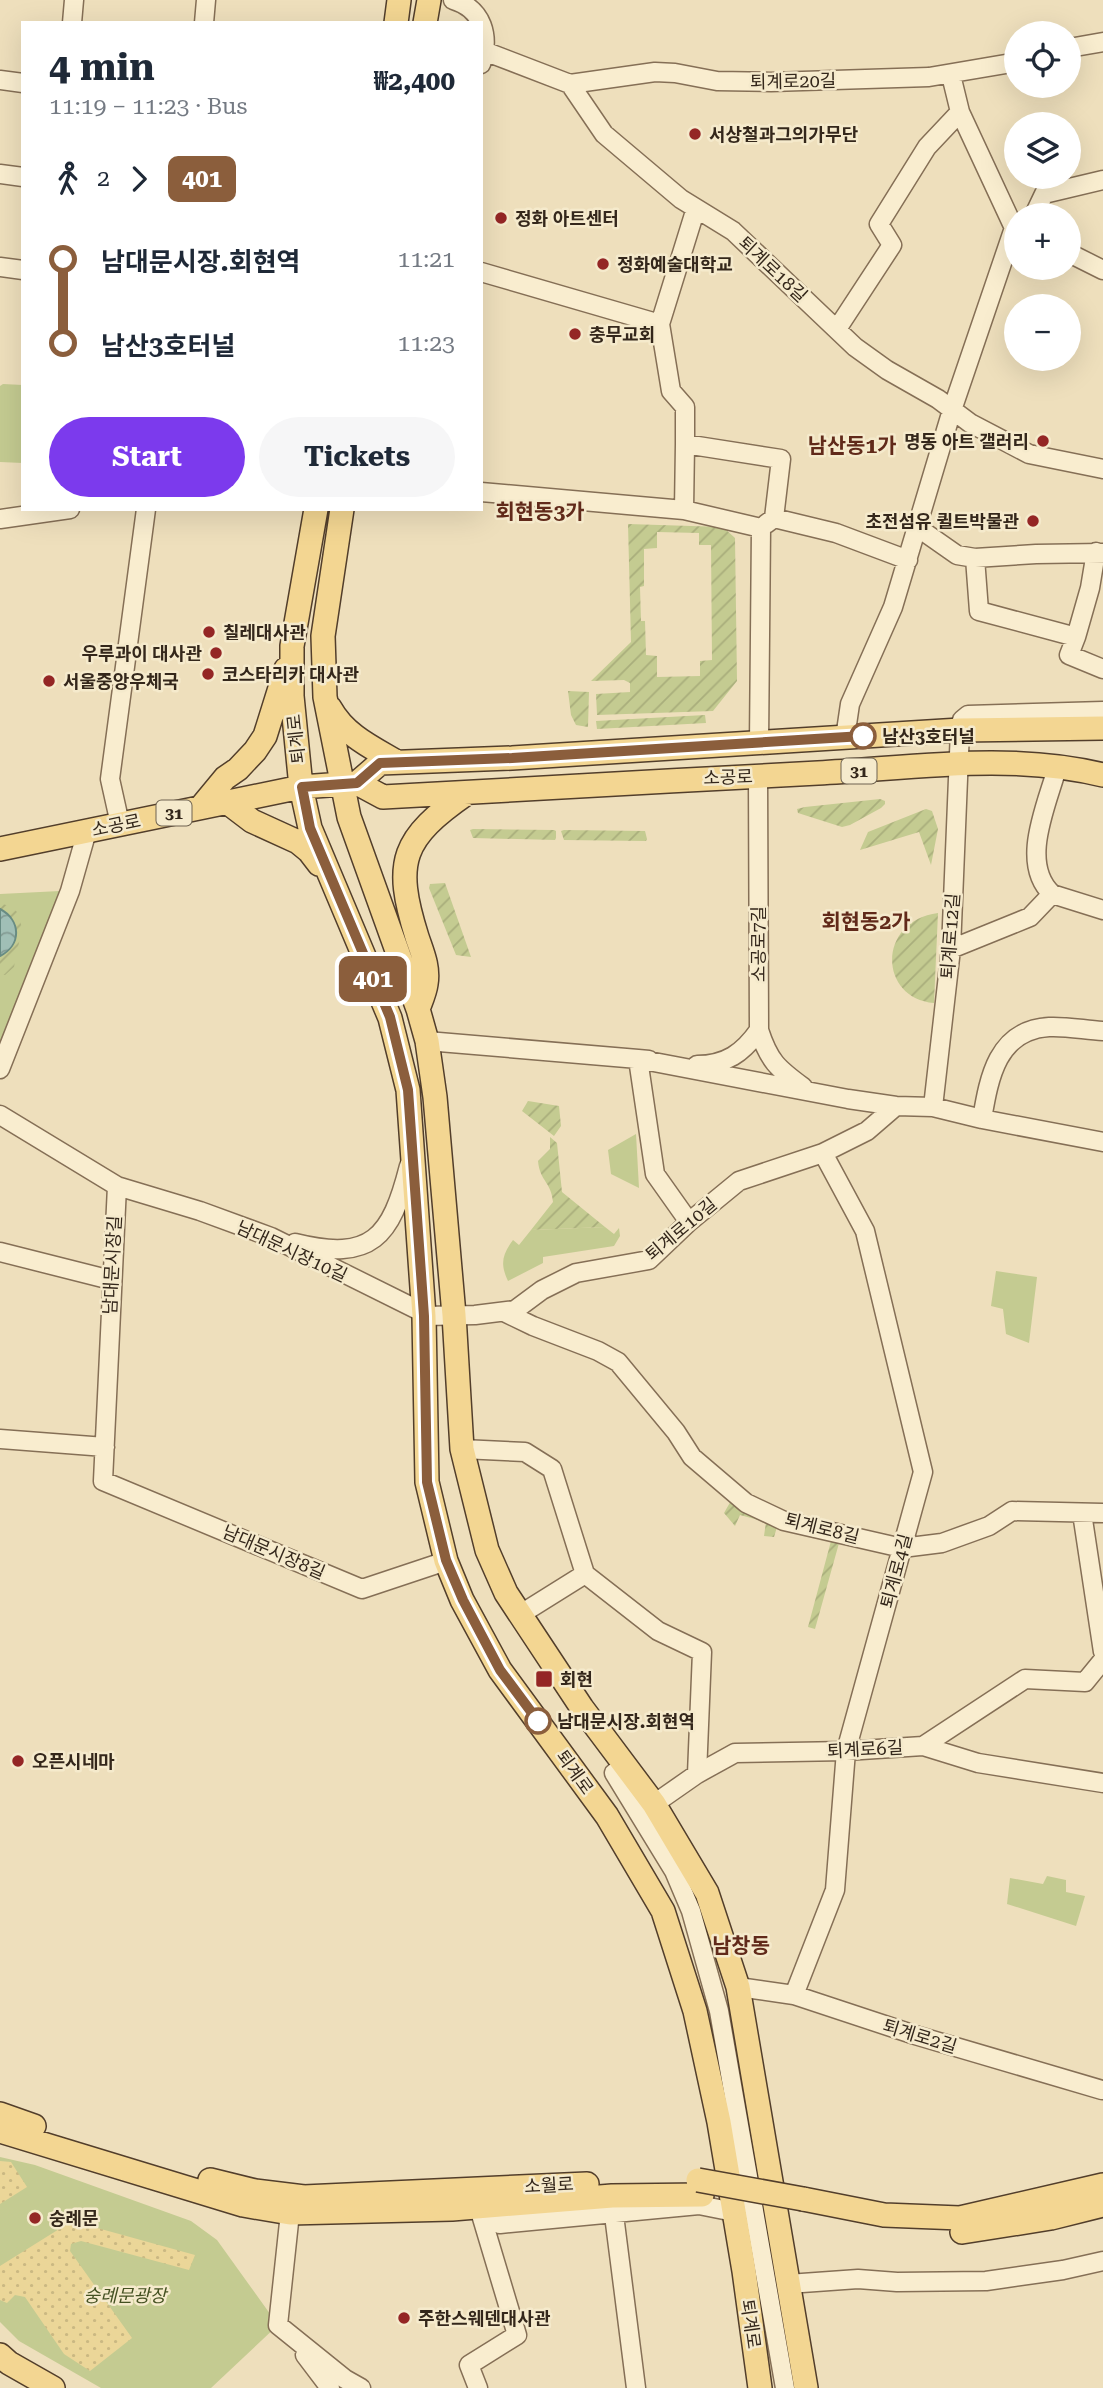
<!DOCTYPE html>
<html lang="en">
<head>
<meta charset="utf-8">
<style>
	:root { --surface:#fff; --page:#f6f6f7; --text:#1f2937; --muted:#747a83; --accent:#7c3aed }
	body { margin:0; font-family:"Roboto Serif","Noto Sans KR",serif; background:var(--page); color:var(--text); height:100vh; display:flex; flex-direction:column; font-size:26px; white-space:nowrap }
	* { box-sizing:border-box; margin:0 }
	p { font-size:23px; color:var(--muted) }
	.icon { flex:none; width:38px; height:38px; fill:none; stroke:currentColor; stroke-width:2; stroke-linecap:round; stroke-linejoin:round }
	.map { position:relative; flex:1; overflow:hidden }
	.drawer { position:absolute; left:21px; top:21px; width:462px; height:490px; display:flex; flex-direction:column; background:var(--surface); border-radius:0px; box-shadow:0 7px 28px #0002 }
	.drawer>* { flex:none }
	.badge { padding:0 14px; border-radius:10px; font-size:24px; line-height:46px }
	.buttons { position:absolute; left:1004px; top:21px; display:grid; gap:14px }
	.buttons a { display:grid; place-items:center; width:77px; height:77px; border-radius:50%; background:var(--surface); box-shadow:0 7px 28px #0002; font-size:35px }
	.map>.badge { position:absolute; translate:-50% -50%; box-shadow:0 0 0 4px #fff }
	.legs { display:flex; align-items:center; gap:10px; height:77px; padding:0 28px; font-size:23px }
	.legs p { margin-inline-start:auto }
	.head { display:flex; align-items:center; justify-content:space-between; height:119px; padding:0 28px }
	h1 { font-size:38px; font-weight:700; line-height:52px }
	.primary-button { display:flex; gap:14px; margin-top:auto; padding:14px 28px }
	.primary-button a { flex:1; height:80px; border-radius:42px; background:var(--accent); color:#fff; font-size:28px; font-weight:700; line-height:80px; text-align:center }
	.primary-button a+a { background:var(--page); color:var(--text) }
	ul { padding:0 28px; list-style:none }
	li { display:flex; align-items:center; gap:24px; height:84px; font-size:26px }
	li i { display:grid; place-items:center; width:10px; height:100%; margin:0 9px; background:currentColor }
	li i::after { content:''; width:18px; height:18px; margin:-9px; border:5px solid; border-radius:50%; background:var(--surface) }
	li p { margin-inline-start:auto }
	li:first-child i { background:linear-gradient(#0000 50%,currentColor 0) }
	li:last-child i { background:linear-gradient(currentColor 50%,#0000 0) }
	.map>svg:first-child { display:block }
	.green { fill:#c4cb91 }
	.sand { fill:url(#sand-dots) }
	.garden { fill:url(#garden-furrows); fill-rule:evenodd }
	.water { fill:url(#water-waves); stroke:#688c83; stroke-width:2 }
	.lines { fill:none; stroke-linecap:round; stroke-linejoin:round }
	.minor-casing { stroke:#856f56; stroke-width:21 }
	.major-casing { stroke:#523e2b; stroke-width:26 }
	.minor { stroke:#f9edcf; stroke-width:18 }
	.major { stroke:#f3d692; stroke-width:23 }
	.major-bridge-casing { stroke:#523e2b; stroke-width:26; stroke-linecap:butt }
	.major-bridge { stroke:#f3d692; stroke-width:23 }
	.line-1-casing { stroke:#fff; stroke-width:16 }
	.line-1 { stroke:#8b5e3c; stroke-width:10 }
	.poi-dot { fill:#942625; stroke:#f5eacc; stroke-width:2.5 }
	.stop-1-dot { fill:#fff; stroke:#8b5e3c; stroke-width:3.5 }
	.labels { text-anchor:middle; dominant-baseline:central; stroke-width:5; stroke-linejoin:round; paint-order:stroke }
	.shield { fill:#f5eacc; stroke:#6e6250; stroke-width:2 }
	.shield-label { font-size:16px; font-weight:bold; fill:#34271b }
	.street-label { font-size:18px; fill:#34271b; stroke:#f5eacc }
	.poi-label { font-size:18px; font-weight:bold; fill:#34271b; stroke:#f5eacc; text-anchor:start }
	.stop-label { font-size:18px; font-weight:bold; fill:#34271b; stroke:#f5eacc; text-anchor:start }
	.park-label { font-size:18px; font-style:italic; fill:#445121; stroke:#f5eacc }
	.quarter-label { font-size:21px; font-weight:bold; fill:#612a1a; stroke:#f5eacc }
</style>
</head>
<body>
<div class="map">
<svg width="1103" height="2388" viewBox="0 0 1103 2388">
	<defs>
		<pattern id="sand-dots" width="8" height="8" patternUnits="userSpaceOnUse" patternTransform="scale(1.75)"><rect width="8" height="8" fill="#ebd698"/><path d="M2 2h.1M6 6h.1" fill="none" stroke="#cab882" stroke-width="1.8" stroke-linecap="round"/></pattern>
		<pattern id="garden-furrows" width="10" height="10" patternUnits="userSpaceOnUse" patternTransform="scale(1.75)"><rect width="10" height="10" fill="#c4cb91"/><path d="M-1 1l2-2M0 10L10 0M9 11l2-2" fill="none" stroke="#a9ae7c"/></pattern>
		<pattern id="water-waves" width="16" height="10" patternUnits="userSpaceOnUse" patternTransform="scale(1.75)"><rect width="16" height="10" fill="#a0bfb6"/><path d="M0 5q4-4 8 0t8 0" fill="none" stroke="#839b93"/></pattern>
	</defs>
	<rect width="100%" height="100%" fill="#eedfbc"/>
	<!-- green -->
	<path class="green" d="M 3,384 L 23,385 L 23,463 L 0,462 L 0,386 Z
		M 60,891 L 63,895 L 0,1055 L 0,894 Z
		M 636,1134 L 639,1188 L 611,1174 L 608,1150 Z
		M 605,1227 L 614,1234 L 619,1228 L 620,1236 L 614,1246 L 543,1257 L 543,1263 L 508,1281 C 500,1264 502,1255 513,1240 L 519,1245 L 531,1230 Z
		M 996,1271 L 1037,1277 L 1029,1343 L 1006,1334 L 1003,1309 L 991,1306 Z
		M 1047,1876 L 1066,1880 L 1066,1892 L 1085,1896 L 1076,1926 L 1007,1904 L 1010,1878 L 1043,1884 Z
		M 0,2157 L 35,2165 L 191,2221 L 217,2240 L 278,2325 L 211,2388 L 101,2388 L 19,2341 L 0,2322 Z"/>
	<!-- sand -->
	<path class="sand" d="M 0,2161 L 11,2162 L 27,2187 L 0,2204 Z
		M 72,2221 L 195,2255 L 189,2270 L 81,2241 L 71,2244 L 70,2251 L 132,2338 L 90,2371 L 64,2354 L 25,2297 L 15,2295 L 7,2303 L 0,2300 L 0,2266 Z"/>
	<!-- garden -->
	<path class="garden" d="M 628,524 L 723,527 L 735,538 L 737,681 L 713,711 L 597,715 L 596,694 L 630,692 L 630,683 L 624,680 L 591,681 L 631,642 ZM 657,532 L 699,533 L 699,545 L 711,545 L 712,660 L 700,661 L 700,676 L 657,677 L 657,656 L 646,655 L 645,621 L 641,621 L 640,587 L 644,586 L 644,549 L 657,548 Z
		M 568,691 L 589,692 L 588,727 L 576,725 L 571,715 Z
		M 705,715 L 706,723 L 597,729 L 596,721 Z
		M 880,799 L 885,801 L 885,804 L 881,808 L 850,825 L 842,827 L 798,813 L 797,809 L 805,807 Z
		M 926,809 L 932,811 L 938,829 L 931,865 L 919,832 L 860,850 L 868,832 Z
		M 473,829 L 554,830 L 556,831 L 556,838 L 555,840 L 473,838 L 470,830 Z
		M 564,830 L 645,831 L 647,839 L 646,841 L 564,840 L 561,831 Z
		M 445,883 L 471,957 L 456,955 L 429,888 L 430,884 Z
		M 0,903 L 12,907 L 18,913 L 22,928 L 14,967 L 5,975 L 0,975 L 0,956 L 17,938 C 17,924 11,916 0,909 Z
		M 938,913 L 934,1003 C 878,998 877,921 938,913 Z
		M 528,1101 L 559,1106 L 561,1126 L 554,1136 L 522,1111 Z
		M 550,1137 L 557,1143 L 562,1192 L 605,1227 L 531,1230 L 553,1202 C 551,1181 540,1182 538,1161 L 550,1149 Z
		M 732,1499 L 841,1536 L 815,1629 L 808,1627 L 831,1541 L 777,1527 L 774,1537 L 764,1536 L 766,1522 L 740,1515 L 735,1526 L 724,1513 Z"/>
	<!-- water -->
	<path class="water" d="M 0,909 C 21,920 22,945 0,956 Z"/>
	<g class="lines">
		<defs>
			<path id="minor" d="M 453,0 C 483,9 490,36 481,64
				M 72,23 L 74,0
				M 204,23 L 206,0
				M 1069,48 L 1103,42
				M 484,51 L 570,84 L 604,134 L 681,199 L 733,231 L 855,347 L 887,370 L 938,399 L 970,423 L 1029,454 L 1103,469
				M 951,75 L 960,112 L 1014,228 L 1017,229
				M 0,80 L 23,83
				M 570,84 L 655,72 L 675,73 L 717,81 L 771,82 L 929,77 L 1017,62
				M 0,174 L 23,177
				M 1034,215 L 1044,194 L 1103,180
				M 1069,253 L 1103,270
				M 0,267 L 23,270
				M 481,272 L 660,324 L 671,391 L 685,407 L 685,444 L 781,459 L 774,518
				M 660,324 L 696,208
				M 837,329 L 892,245 L 879,224 L 927,147 L 960,112
				M 481,492 L 684,510 L 761,528
				M 684,510 L 685,444
				M 0,519 L 70,509
				M 766,524 L 774,518 L 836,533 L 908,560
				M 917,527 L 957,555 L 975,558 L 1036,554 L 1103,553
				M 975,558 L 979,611 L 1076,637 L 1069,655 L 1103,669
				M 1076,637 L 1090,588 L 1096,552
				M 845,738 L 850,704 L 893,607 L 952,410 L 1014,228
				M 759,743 L 761,528
				M 758,776 L 759,1030 C 769,1061 777,1068 803,1087
				M 120,824 L 110,779 L 146,509
				M 1052,894 C 1019,863 1047,805 1057,768
				M 951,949 L 1030,917 L 1052,894 L 1103,910
				M 427,1041 L 638,1059 L 848,1099 L 896,1106 L 933,1107 L 982,1119 L 1103,1142
				M 649,1060 L 638,1059 L 655,1174 L 689,1222
				M 697,1065 C 726,1065 743,1053 759,1030
				M 0,1069 L 70,891 L 87,831
				M 933,1107 L 951,949 L 960,730 L 962,720 L 968,715 L 1103,711
				M 0,1115 L 117,1186 L 200,1211 L 271,1237 L 424,1313
				M 982,1119 C 989,1078 997,1030 1049,1027 C 1066,1026 1085,1030 1103,1031
				M 117,1186 L 103,1481 L 362,1589 L 446,1561
				M 295,1243 C 372,1262 391,1237 409,1166
				M 0,1252 L 111,1280
				M 504,1312 L 533,1326 L 598,1351 L 618,1362 L 676,1432 L 692,1457 L 746,1503 L 784,1521 L 902,1548 L 942,1543 L 989,1526 L 1012,1511 L 1103,1513
				M 424,1316 L 475,1315 L 515,1310 L 542,1290 L 576,1273 L 649,1260 L 689,1222 L 739,1181 L 823,1153 L 867,1131 L 896,1106
				M 0,1439 L 105,1447
				M 462,1449 L 525,1452 L 552,1469 L 585,1574 L 658,1631 L 702,1652 L 697,1774
				M 1082,1513 L 1103,1652
				M 521,1614 L 585,1574
				M 923,1746 L 978,1763 L 1103,1783
				M 614,1773 L 674,1871 L 691,1911 L 719,2011 L 785,2388
				M 654,1804 L 697,1774 L 735,1753 L 846,1751 L 923,1746 L 1025,1679 L 1085,1682 L 1103,1660
				M 738,1987 L 794,1995 L 915,2035 L 1102,2090
				M 794,1995 L 835,1890 L 846,1751 L 923,1472 L 865,1231 L 823,1153
				M 479,2208 L 500,2224 L 699,2205 L 734,2212
				M 290,2213 L 278,2325 L 345,2379 L 361,2388
				M 614,2215 L 636,2388
				M 788,2284 L 858,2279 L 897,2282 L 986,2281 L 1063,2270 L 1103,2261
				M 305,2355 L 330,2388
				M 478,2388 L 469,2365 L 517,2335 L 479,2208"/>
			<path id="major" d="M 396,23 L 399,0
				M 425,23 L 429,0
				M 316,509 L 292,646 L 292,696 L 301,787 L 310,828 L 390,1018 L 408,1090 L 424,1316 L 427,1482 L 446,1561 L 462,1600 L 500,1670 L 607,1816 L 663,1911 L 695,2011 L 719,2122 L 744,2271 L 760,2388
				M 342,509 L 323,636 L 325,697 L 349,817 L 418,1009 L 427,1041 L 435,1097 L 454,1315 L 462,1449 L 487,1550 L 506,1593 L 582,1708 L 654,1804 L 707,1893 L 738,1987 L 806,2388
				M 330,708 C 345,735 371,747 397,762
				M 357,783 L 380,763 L 512,758 L 960,730 L 1103,728
				M 227,802 L 252,821 L 298,842 L 309,851 L 319,864
				M 201,807 L 225,778 L 238,769 L 255,751 L 265,736 L 286,669
				M 0,849 L 301,787 L 357,783 L 383,797 C 528,788 673,781 818,773 C 911,768 1011,752 1103,775
				M 418,1009 C 421,1001 425,992 426,984 C 429,967 422,952 417,937 C 393,861 402,838 467,793
				M 0,2114 L 34,2126
				M 0,2131 L 243,2205 L 290,2213 L 452,2209 L 612,2196 L 702,2195
				M 210,2180 L 255,2191 L 304,2197 L 587,2184
				M 803,2199 L 884,2215 L 960,2218 L 1103,2185
				M 962,2232 L 1051,2218 L 1103,2205
				M 0,2355 L 9,2363 L 53,2388"/>
		</defs>
		<!-- minor casing -->
		<use href="#minor" class="minor-casing"/>
		<!-- major casing -->
		<use href="#major" class="major-casing"/>
		<!-- minor -->
		<use href="#minor" class="minor"/>
		<!-- major -->
		<use href="#major" class="major"/>
		<defs>
			<path id="major-bridge" d="M 698,2180 L 803,2199"/>
		</defs>
		<!-- major-bridge casing -->
		<use href="#major-bridge" class="major-bridge-casing"/>
		<!-- major-bridge -->
		<use href="#major-bridge" class="major-bridge"/>
	</g>
	<g class="lines">
		<defs>
			<path id="line-1" d="M 538,1721 L 500,1670 L 463,1600 L 446,1560 L 427,1482 L 424,1316 L 408,1090 L 390,1017 L 310,828 L 302,787 L 357,783 L 380,763 L 512,758 L 863,736"/>
		</defs>
		<!-- line-1 casing -->
		<use href="#line-1" class="line-1-casing"/>
		<!-- line-1 -->
		<use href="#line-1" class="line-1"/>
	</g>
	<!-- markers -->
	<g class="poi-dot">
		<circle cx="695" cy="134" r="7"/>
		<circle cx="501" cy="218" r="7"/>
		<circle cx="603" cy="264" r="7"/>
		<circle cx="575" cy="334" r="7"/>
		<circle cx="1043" cy="441" r="7"/>
		<circle cx="1033" cy="521" r="7"/>
		<circle cx="209" cy="632" r="7"/>
		<circle cx="216" cy="653" r="7"/>
		<circle cx="208" cy="674" r="7"/>
		<circle cx="49" cy="681" r="7"/>
		<rect x="535" y="1670" width="18" height="18" rx="3.5"/>
		<circle cx="18" cy="1761" r="7"/>
		<circle cx="35" cy="2218" r="7"/>
		<circle cx="404" cy="2318" r="7"/>
	</g>
	<g class="stop-1-dot">
		<circle cx="863" cy="736" r="12"/>
		<circle cx="538" cy="1721" r="12"/>
	</g>
	<g class="labels">
		<!-- shield labels -->
		<g class="shield">
			<rect x="841.5" y="758.5" width="35" height="25" rx="5"/>
			<rect x="156.5" y="800.5" width="35" height="25" rx="5"/>
		</g>
		<g class="shield-label">
			<text x="859" y="771">31</text>
			<text x="174" y="813">31</text>
		</g>
		<!-- street labels -->
		<g class="street-label">
			<text transform="translate(793 81) rotate(-1)">퇴계로20길</text>
			<text transform="translate(773 269) rotate(43)">퇴계로18길</text>
			<text transform="translate(296 739) rotate(-96)">퇴계로</text>
			<text transform="translate(728 777) rotate(-2)">소공로</text>
			<text transform="translate(116 825) rotate(-12)">소공로</text>
			<text transform="translate(950 936) rotate(-86)">퇴계로12길</text>
			<text transform="translate(758 944) rotate(-90)">소공로7길</text>
			<text transform="translate(681 1229) rotate(-40)">퇴계로10길</text>
			<text transform="translate(292 1251) rotate(25)">남대문시장10길</text>
			<text transform="translate(112 1265) rotate(-87)">남대문시장길</text>
			<text transform="translate(822 1528) rotate(14)">퇴계로8길</text>
			<text transform="translate(274 1552) rotate(23)">남대문시장8길</text>
			<text transform="translate(896 1571) rotate(-75)">퇴계로4길</text>
			<text transform="translate(865 1749) rotate(-3)">퇴계로6길</text>
			<text transform="translate(575 1772) rotate(54)">퇴계로</text>
			<text transform="translate(920 2036) rotate(17)">퇴계로2길</text>
			<text transform="translate(549 2185) rotate(-3)">소월로</text>
			<text transform="translate(751 2324) rotate(82)">퇴계로</text>
		</g>
		<!-- poi labels -->
		<g class="poi-label">
			<text x="709" y="134">서상철과그의가무단</text>
			<text x="515" y="218">정화 아트센터</text>
			<text x="617" y="264">정화예술대학교</text>
			<text x="589" y="334">충무교회</text>
			<text x="1029" y="441" text-anchor="end">명동 아트 갤러리</text>
			<text x="1019" y="521" text-anchor="end">초전섬유 퀼트박물관</text>
			<text x="223" y="632">칠레대사관</text>
			<text x="202" y="653" text-anchor="end">우루과이 대사관</text>
			<text x="222" y="674">코스타리카 대사관</text>
			<text x="63" y="681">서울중앙우체국</text>
			<text x="560" y="1679">회현</text>
			<text x="32" y="1761">오픈시네마</text>
			<text x="49" y="2218">숭례문</text>
			<text x="418" y="2318">주한스웨덴대사관</text>
		</g>
		<!-- stop labels -->
		<g class="stop-label">
			<text x="882" y="736">남산3호터널</text>
			<text x="557" y="1721">남대문시장.회현역</text>
		</g>
		<!-- park labels -->
		<g class="park-label">
			<text x="125" y="2295">숭례문광장</text>
		</g>
		<!-- quarter labels -->
		<g class="quarter-label">
			<text x="852" y="446">남산동1가</text>
			<text x="540" y="512">회현동3가</text>
			<text x="866" y="922">회현동2가</text>
			<text x="741" y="1946">남창동</text>
		</g>
	</g>
</svg>
<div class="buttons">
<a><svg class="icon" aria-label="locate" viewBox="0 0 24 24"><circle cx="12" cy="12" r="6"/><path d="M12 2v4M12 18v4M2 12h4M18 12h4"/></svg></a>
<a><svg class="icon" aria-label="layers" viewBox="0 0 24 24"><path d="M12 4l9 5-9 5-9-5zM3 14l9 5 9-5"/></svg></a>
<a>+</a>
<a>−</a>
</div>
<b class="badge" style="left:373px;top:979px;background:#8b5e3c;color:#fff">401</b>
<section class="drawer">
<div class="head"><div><h1>4 min</h1><p>11:19 – 11:23 · Bus</p></div><b>₩2,400</b></div>
<div class="legs"><svg class="icon" aria-label="walk" viewBox="0 0 24 24"><circle cx="13" cy="4" r="2"/><path d="M13 8l-2 6 4 7M11 14l-3 7M7 12l3-4h3l4 4"/></svg>2<svg class="icon" aria-label="forward" viewBox="0 0 24 24"><path d="M9 5l7 7-7 7"/></svg><b class="badge" style="background:#8b5e3c;color:#fff">401</b></div>
<ul>
<li><i style="color:#8b5e3c"></i><b>남대문시장.회현역</b><p>11:21</p></li>
<li><i style="color:#8b5e3c"></i><b>남산3호터널</b><p>11:23</p></li>
</ul>
<div class="primary-button"><a>Start</a><a>Tickets</a></div>
</section>
</div>
</body>
</html>
